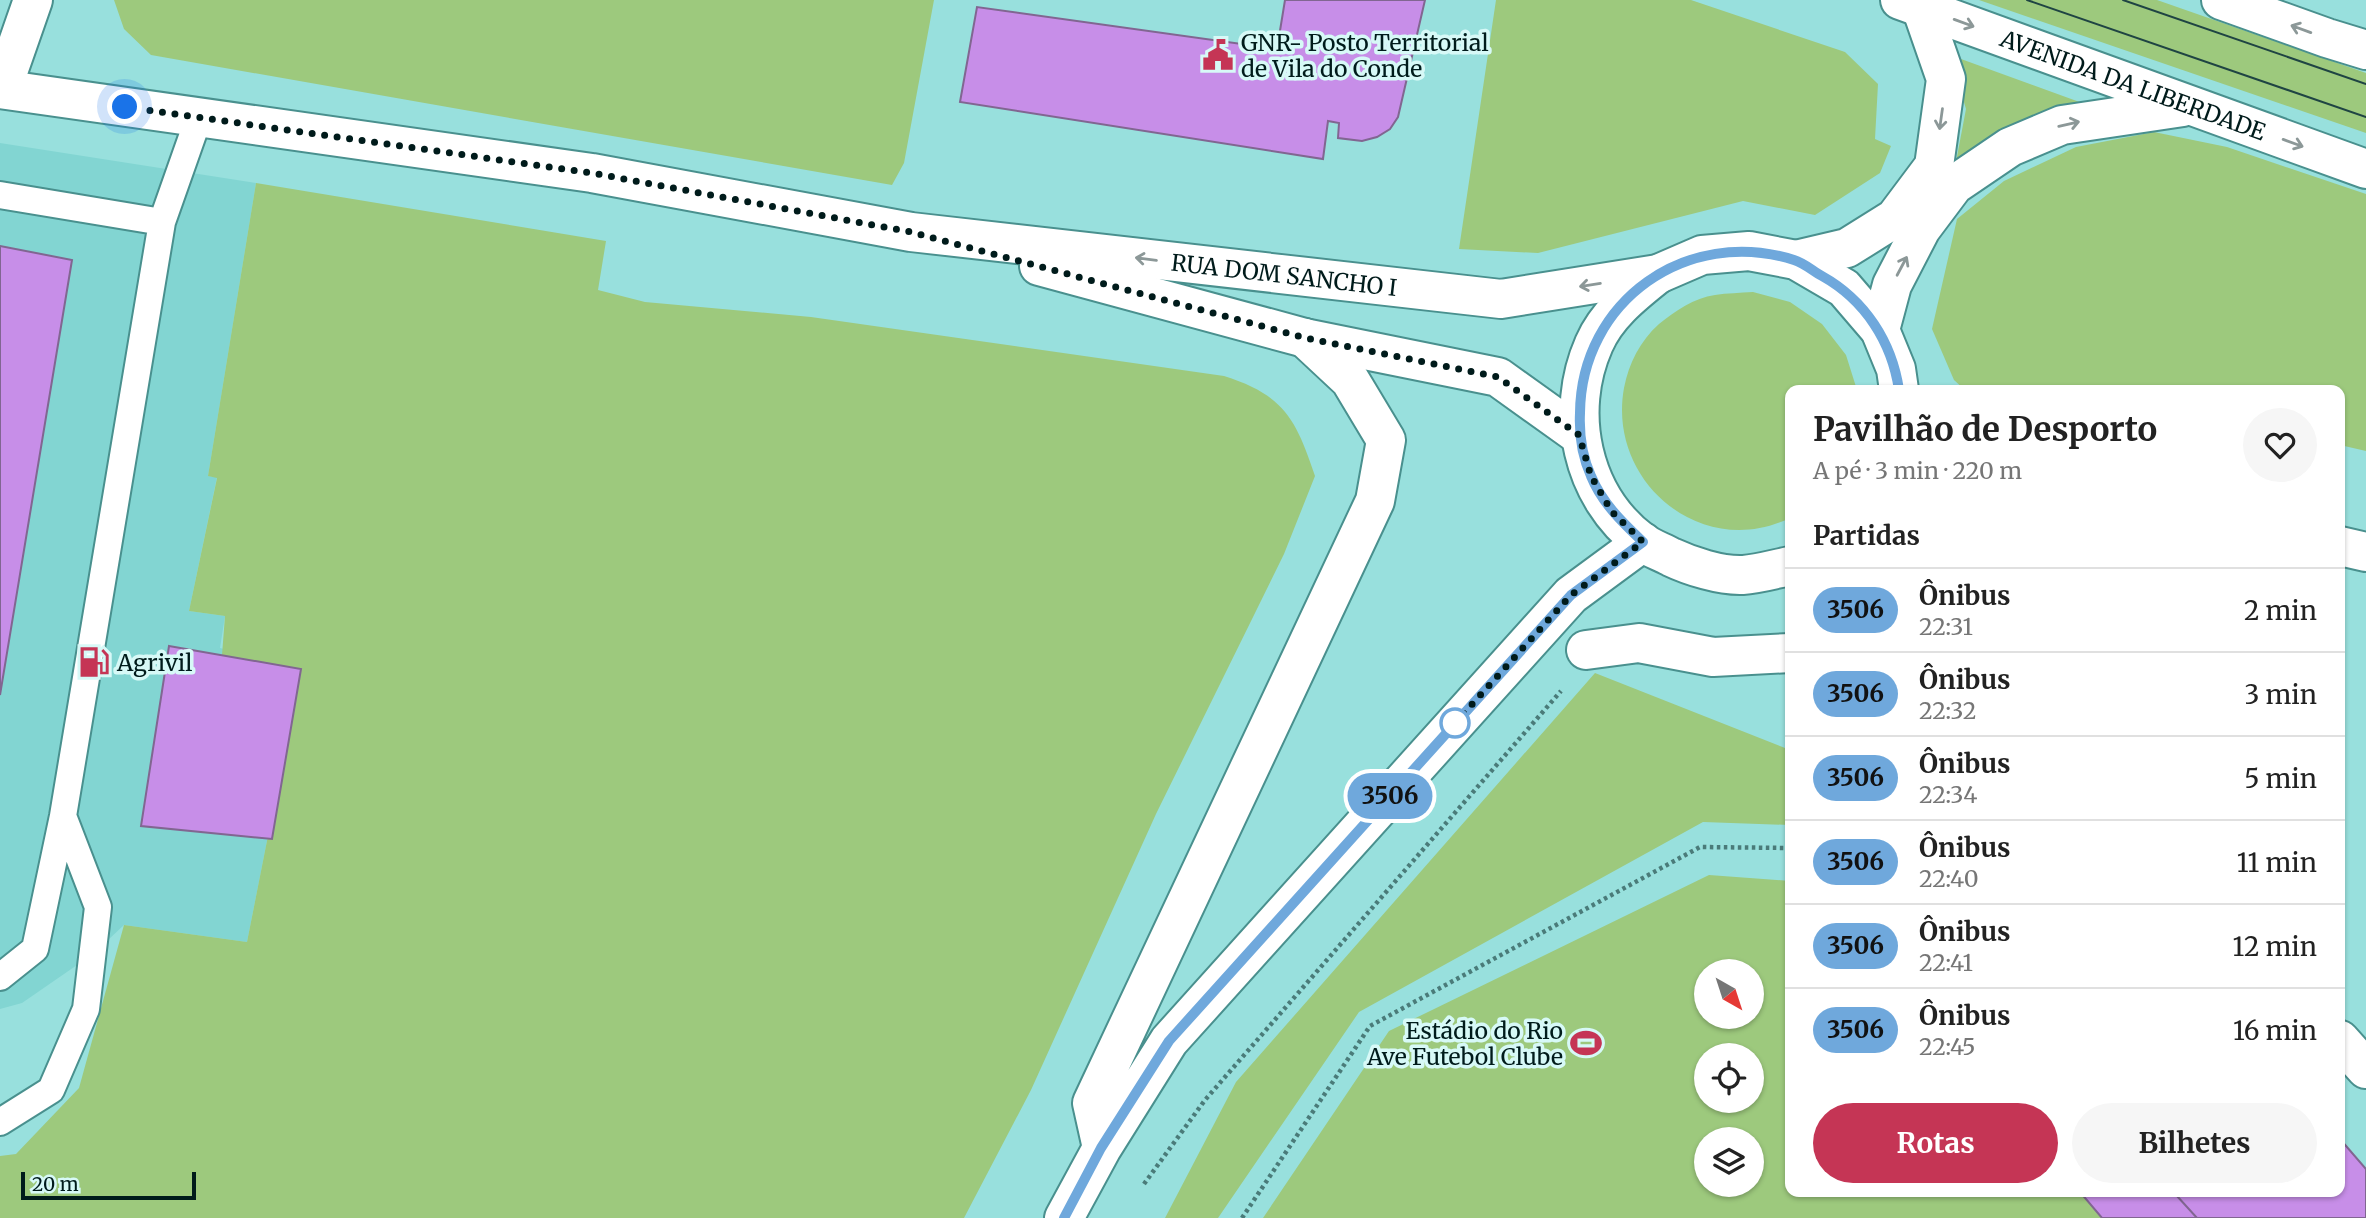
<!DOCTYPE html>
<html lang="pt">
<head>
<meta charset="utf-8">
<style>
	:root { --surface:#fff; --page:#f6f6f6; --text:#222; --muted:#767676; --line:#e0e0e0; --accent:#c53555 }
	body { margin:0; font-family:Merriweather,serif; background:var(--page); color:var(--text); height:100vh; display:flex; flex-direction:column; font-size:26px; white-space:nowrap }
	* { box-sizing:border-box; margin:0 }
	p { font-size:23px; color:var(--muted) }
	.icon { flex:none; width:38px; height:38px; fill:none; stroke:currentColor; stroke-width:2; stroke-linecap:round; stroke-linejoin:round }
	.map { position:relative; flex:1; overflow:hidden }
	.details { position:absolute; left:1785px; top:385px; width:560px; height:812px; display:flex; flex-direction:column; background:var(--surface); border-radius:14px; box-shadow:0 2px 5px #0004 }
	.details>* { flex:none }
	.badge { padding:0 14px; border-radius:23px; font-size:24px; line-height:46px }
	.needle { width:46px; rotate:141deg }
	.buttons { position:absolute; left:1694px; top:959px; display:grid; gap:14px }
	.buttons a { display:grid; place-items:center; width:70px; height:70px; border-radius:50%; background:var(--surface); box-shadow:0 2px 5px #0004; font-size:35px }
	.scale { position:absolute; left:21px; bottom:18px; width:175px; box-sizing:border-box; padding-left:7px; border:4px solid #001b1b; border-top:0; font-size:19px; line-height:24px; white-space:nowrap; color:#001b1b; -webkit-text-stroke:5px #d7f9f7; paint-order:stroke }
	.you { position:absolute; width:35px; height:35px; margin:-18px; border:5px solid #fff; border-radius:50%; background:#1a73e8; box-shadow:0 0 0 10px #1a73e833 }
	.map>.badge { position:absolute; translate:-50% -50%; box-shadow:0 0 0 4px #fff }
	h2 { padding:0 28px; font-size:26px; line-height:63px }
	.round { display:grid; place-items:center; flex:none; width:74px; height:74px; border-radius:37px; background:var(--page) }
	.headline { display:flex; align-items:center; justify-content:space-between; height:119px; padding:0 28px }
	h1 { font-size:33px; font-weight:700; line-height:52px }
	.cta { display:flex; gap:14px; margin-top:auto; padding:14px 28px }
	.cta a { flex:1; height:80px; border-radius:42px; background:var(--accent); color:#fff; font-size:28px; font-weight:700; line-height:80px; text-align:center }
	.cta a+a { background:var(--page); color:var(--text) }
	ul { padding:0; list-style:none }
	li { display:flex; align-items:center; gap:21px; height:84px; padding:0 28px; border-top:2px solid var(--line) }
	li div { flex:1 }
	li b { display:block; font-size:26px }
	li em { font-style:normal }
	li .badge { min-width:77px; font-weight:700; text-align:center }
	.map>svg:first-child { display:block }
	.built { fill:#82d5d2 }
	.green { fill:#9dc97d; fill-rule:evenodd }
	.building { fill:#c78ee8; stroke:#816691; stroke-width:2 }
	.lines { fill:none; stroke-linecap:round; stroke-linejoin:round }
	.service-casing { stroke:#49908e; stroke-width:30 }
	.pedestrian-casing { stroke:#49908e; stroke-width:42 }
	.minor-casing { stroke:#49908e; stroke-width:42 }
	.tertiary-casing { stroke:#49908e; stroke-width:42 }
	.path { stroke:#4a7b79; stroke-width:4.5; stroke-dasharray:3.5 3.5; stroke-linecap:butt }
	.service { stroke:#fff; stroke-width:26 }
	.pedestrian { stroke:#fff; stroke-width:38 }
	.minor { stroke:#fff; stroke-width:38 }
	.tertiary { stroke:#fff; stroke-width:38 }
	.tram { stroke:#1f4443; stroke-width:2 }
	.oneway { stroke:#8c9898 }
	.line-casing { stroke:#fff; stroke-width:16 }
	.line { stroke:#6fa8dc; stroke-width:10 }
	.walk { stroke:#001b1b; stroke-width:7; stroke-dasharray:0 12.6 }
	.stop-dot { fill:#fff; stroke:#6fa8dc; stroke-width:3.5 }
	.labels { text-anchor:middle; dominant-baseline:central; stroke-width:7; stroke-linejoin:round; paint-order:stroke }
	.poi-label { font-size:23px; fill:#001b1b; stroke:#d7f9f7; text-anchor:start }
	.street-label { font-size:23px; fill:#001b1b; stroke:#d7f9f7 }
</style>
</head>
<body>
<div class="map">
<svg width="2366" height="1218" viewBox="0 0 2366 1218">
	<rect width="100%" height="100%" fill="#98e0dd"/>
	<!-- built -->
	<path class="built" d="M 0,143 L 256,183 L 208,476 L 217,477 L 189,611 L 225,616 L 220,648 L 301,669 L 247,942 L 124,925 L 93,954 L 22,1003 L 0,1009 Z"/>
	<!-- green -->
	<path class="green" d="M 114,0 L 934,0 L 904,163 L 892,185 L 151,55 L 124,29 Z
		M 1496,0 L 1691,0 L 1845,52 L 1878,84 L 1875,139 L 1891,146 L 1880,173 L 1815,215 L 1743,201 L 1538,253 L 1459,249 Z
		M 1979,0 L 2157,0 L 2366,73 L 2366,133 Z
		M 1950,55 L 2096,108 L 1955,167 L 1966,109 Z
		M 2154,132 L 2227,147 L 2366,194 L 2366,451 L 2340,445 L 2340,390 L 2094,390 L 2069,385 L 2066,390 L 1965,390 L 1954,380 L 1932,329 L 1957,219 L 2004,181 L 2076,147 Z
		M 256,183 L 606,241 L 598,290 L 645,302 L 811,317 L 1224,376 C 1284,395 1296,419 1315,476 L 1284,554 L 1156,814 L 1031,1090 L 964,1218 L 0,1218 L 0,1156 L 16,1154 L 79,1088 L 124,925 L 247,942 L 301,669 L 222,655 L 225,616 L 189,611 L 217,478 L 208,476 Z
		M 1753,292 L 1790,302 L 1822,324 L 1846,355 L 1857,390 L 1790,390 L 1790,518 C 1702,561 1607,482 1624,388 C 1629,363 1640,341 1659,324 C 1675,311 1694,298 1715,295 C 1727,293 1740,293 1753,292 Z
		M 1595,673 L 1790,750 L 1790,825 L 1703,822 L 1359,1012 L 1218,1218 L 1165,1218 L 1236,1082 Z
		M 1709,875 L 1790,881 L 1790,1192 L 2340,1192 L 2340,1139 L 2366,1169 L 2366,1218 L 1263,1218 L 1389,1031 ZM 1706,971 L 1752,971 L 1752,1017 L 1706,1017 ZM 1706,1055 L 1752,1055 L 1752,1101 L 1706,1101 ZM 1706,1139 L 1752,1139 L 1752,1185 L 1706,1185 Z"/>
	<!-- building -->
	<path class="building" d="M 1285,0 L 1425,0 L 1398,117 L 1390,129 L 1377,137 L 1362,141 L 1338,138 L 1339,123 L 1328,121 L 1323,159 L 960,102 L 977,7 L 1277,49 Z
		M 0,246 L 72,260 L 0,695 Z
		M 169,646 L 301,669 L 272,839 L 141,826 Z
		M 2340,1139 L 2366,1169 L 2366,1218 L 2102,1218 L 2080,1192 L 2340,1192 Z
		M 2340,1139 L 2366,1169 L 2366,1218 L 2197,1218 L 2177,1196 L 2182,1192 L 2340,1192 Z"/>
	<g class="lines">
		<defs>
			<path id="service" d="M 0,195 L 162,222 L 199,117
				M 0,977 L 35,949 L 63,816 L 162,222
				M 0,1122 L 51,1090 L 86,1009 L 98,907 L 63,816"/>
			<path id="pedestrian" d="M 1586,650 L 1639,643 L 1713,657 L 1790,653
				M 2340,1040 L 2366,1069"/>
			<path id="minor" d="M 1102,1148 L 1092,1103 L 1375,501 L 1386,440 L 1350,380 L 1305,338
				M 1064,1218 L 1102,1148 L 1169,1041 L 1571,595 L 1643,542"/>
			<g id="tertiary">
				<path id="s1" d="M 1900,0 L 2366,169"/>
				<path d="M 2221,0 L 2327,38 L 2366,50"/>
				<path id="s2" d="M 0,89 L 592,173 L 911,232 L 1501,299 L 1658,274 L 1702,255 L 1749,251 L 1796,260 L 1844,288 L 1880,330 L 1896,369 L 1899,390"/>
				<path d="M 2,89 L 33,0"/>
				<path d="M 1796,260 L 1847,248 L 1895,218 L 1934,166 L 1946,79 L 1921,7"/>
				<path d="M 1039,266 L 1305,338 L 1498,377 L 1579,435"/>
				<path d="M 1658,274 C 1633,294 1607,314 1594,344 C 1564,412 1581,496 1642,542 C 1650,548 1662,552 1671,557 C 1690,566 1721,576 1743,575 C 1758,574 1775,569 1790,566"/>
				<path d="M 1880,330 L 1892,285 L 1921,229 L 1954,185 L 2010,147 L 2062,125 L 2183,107"/>
				<path d="M 2340,546 L 2366,552"/>
			</g>
		</defs>
		<!-- service casing -->
		<use href="#service" class="service-casing"/>
		<!-- pedestrian casing -->
		<use href="#pedestrian" class="pedestrian-casing"/>
		<!-- minor casing -->
		<use href="#minor" class="minor-casing"/>
		<!-- tertiary casing -->
		<use href="#tertiary" class="tertiary-casing"/>
		<!-- path -->
		<path class="path" d="M 1144,1184 L 1205,1100 L 1561,691
			M 1242,1218 L 1370,1026 L 1700,847 L 1790,848"/>
		<!-- service -->
		<use href="#service" class="service"/>
		<!-- pedestrian -->
		<use href="#pedestrian" class="pedestrian"/>
		<!-- minor -->
		<use href="#minor" class="minor"/>
		<!-- tertiary -->
		<use href="#tertiary" class="tertiary"/>
		<!-- tram -->
		<path class="tram" d="M 2027,0 L 2366,117
			M 2123,0 L 2366,84"/>
	</g>
	<!-- one-way arrows -->
	<defs><path id="oneway-shaft" d="M-6 0H5M1.5-3L5.5 0L1.5 3" fill="none" stroke-width="1.6" stroke-linecap="round" stroke-linejoin="round" transform="scale(1.75)"/></defs>
	<g class="oneway">
		<use href="#oneway-shaft" transform="translate(1964 23) rotate(20)"/>
		<use href="#oneway-shaft" transform="translate(2301 29) rotate(-160)"/>
		<use href="#oneway-shaft" transform="translate(1941 119) rotate(98)"/>
		<use href="#oneway-shaft" transform="translate(2069 124) rotate(-13)"/>
		<use href="#oneway-shaft" transform="translate(2293 143) rotate(20)"/>
		<use href="#oneway-shaft" transform="translate(1146 259) rotate(-173)"/>
		<use href="#oneway-shaft" transform="translate(1902 266) rotate(-62)"/>
		<use href="#oneway-shaft" transform="translate(1590 285) rotate(171)"/>
	</g>
	<g class="lines">
		<defs>
			<path id="line" d="M 1064,1218 L 1101,1148 L 1169,1041 L 1571,595 L 1643,542 C 1622,522 1602,503 1591,476 C 1582,456 1579,434 1580,413 C 1581,301 1687,226 1794,260 C 1804,263 1813,271 1822,276 C 1865,300 1892,342 1899,390"/>
		</defs>
		<!-- line casing -->
		<use href="#line" class="line-casing"/>
		<!-- line -->
		<use href="#line" class="line"/>
		<!-- walk -->
		<path class="walk" d="M 125,107 L 592,173 L 911,232 L 1306,338 L 1498,377 L 1579,435 L 1591,476 L 1612,512 L 1643,542 L 1571,595 L 1455,723"/>
	</g>
	<!-- icons -->
	<defs>
		<symbol id="civic-bare" viewBox="-9 -9 18 18"><path d="M-.6-6.5H3V-4.5H.6V-3L4-1V1h2V6H-6V1h2V-1L-.6-3ZM-1.2 2.5V6h2.4V2.5Z" fill="#c53555" stroke="#d7f9f7" stroke-width="2.5" paint-order="stroke"/></symbol>
		<symbol id="fuel-bare" viewBox="-9 -9 18 18"><path d="M-5.5-6h7V0h2V4h1.3V-2.5L3-4.5l.8-.8L6-3V5H2.5V1h-1V6h-7ZM-4.2-4.7v3.2H.2V-4.7Z" fill="#c53555" stroke="#d7f9f7" stroke-width="2.5" paint-order="stroke"/></symbol>
		<symbol id="stadium-bare" viewBox="-9 -9 18 18"><path d="M0-5a6.5 5 0 1 0 0 10a6.5 5 0 1 0 0-10ZM-3.5-1.8h7v3.6h-7Z" fill="#c53555" stroke="#d7f9f7" stroke-width="2.5" paint-order="stroke"/></symbol>
	</defs>
	<g fill-rule="evenodd">
		<use href="#civic-bare" x="1196" y="33" width="44" height="44"/>
		<use href="#fuel-bare" x="72" y="640" width="44" height="44"/>
		<use href="#stadium-bare" x="1564" y="1021" width="44" height="44"/>
	</g>
	<!-- markers -->
	<circle class="stop-dot" cx="1455" cy="723" r="14"/>
	<g class="labels">
		<!-- poi labels -->
		<g class="poi-label">
			<text x="1241" y="42">GNR- Posto Territorial<tspan x="1241" dy="26">de Vila do Conde</tspan></text>
			<text x="117" y="662">Agrivil</text>
			<text x="1563" y="1030" text-anchor="end">Estádio do Rio<tspan x="1563" dy="26">Ave Futebol Clube</tspan></text>
		</g>
		<!-- street labels -->
		<g class="street-label">
			<text stroke="none"><textPath href="#s1" startOffset="248">AVENIDA DA LIBERDADE</textPath></text>
			<text stroke="none"><textPath href="#s2" startOffset="1298">RUA DOM SANCHO I</textPath></text>
		</g>
	</g>
</svg>
<div class="buttons">
<a><svg class="needle" viewBox="-14 -14 28 28"><path d="M0-13l5 13h-10z" fill="#e53935"/><path d="M0 13l5-13h-10z" fill="#767676"/></svg></a>
<a><svg class="icon" aria-label="locate" viewBox="0 0 24 24"><circle cx="12" cy="12" r="6"/><path d="M12 2v4M12 18v4M2 12h4M18 12h4"/></svg></a>
<a><svg class="icon" aria-label="layers" viewBox="0 0 24 24"><path d="M12 4l9 5-9 5-9-5zM3 14l9 5 9-5"/></svg></a>
</div>
<div class="scale">20 m</div>
<div class="you" style="left:125px;top:107px"></div>
<b class="badge" style="left:1390px;top:796px;background:#6fa8dc;color:#111">3506</b>
<section class="details">
<div class="headline"><div><h1>Pavilhão de Desporto</h1><p>A pé · 3 min · 220 m</p></div><a class="round"><svg class="icon" aria-label="heart" viewBox="0 0 24 24"><path d="M12 20l-8-8c-3-5 5-10 8-4 3-6 11-1 8 4z"/></svg></a></div>
<h2>Partidas</h2>
<ul>
<li><span class="badge" style="background:#6fa8dc;color:#111">3506</span><div><b>Ônibus</b><p>22:31</p></div><em>2 min</em></li>
<li><span class="badge" style="background:#6fa8dc;color:#111">3506</span><div><b>Ônibus</b><p>22:32</p></div><em>3 min</em></li>
<li><span class="badge" style="background:#6fa8dc;color:#111">3506</span><div><b>Ônibus</b><p>22:34</p></div><em>5 min</em></li>
<li><span class="badge" style="background:#6fa8dc;color:#111">3506</span><div><b>Ônibus</b><p>22:40</p></div><em>11 min</em></li>
<li><span class="badge" style="background:#6fa8dc;color:#111">3506</span><div><b>Ônibus</b><p>22:41</p></div><em>12 min</em></li>
<li><span class="badge" style="background:#6fa8dc;color:#111">3506</span><div><b>Ônibus</b><p>22:45</p></div><em>16 min</em></li>
</ul>
<div class="cta"><a>Rotas</a><a>Bilhetes</a></div>
</section>
</div>
</body>
</html>
